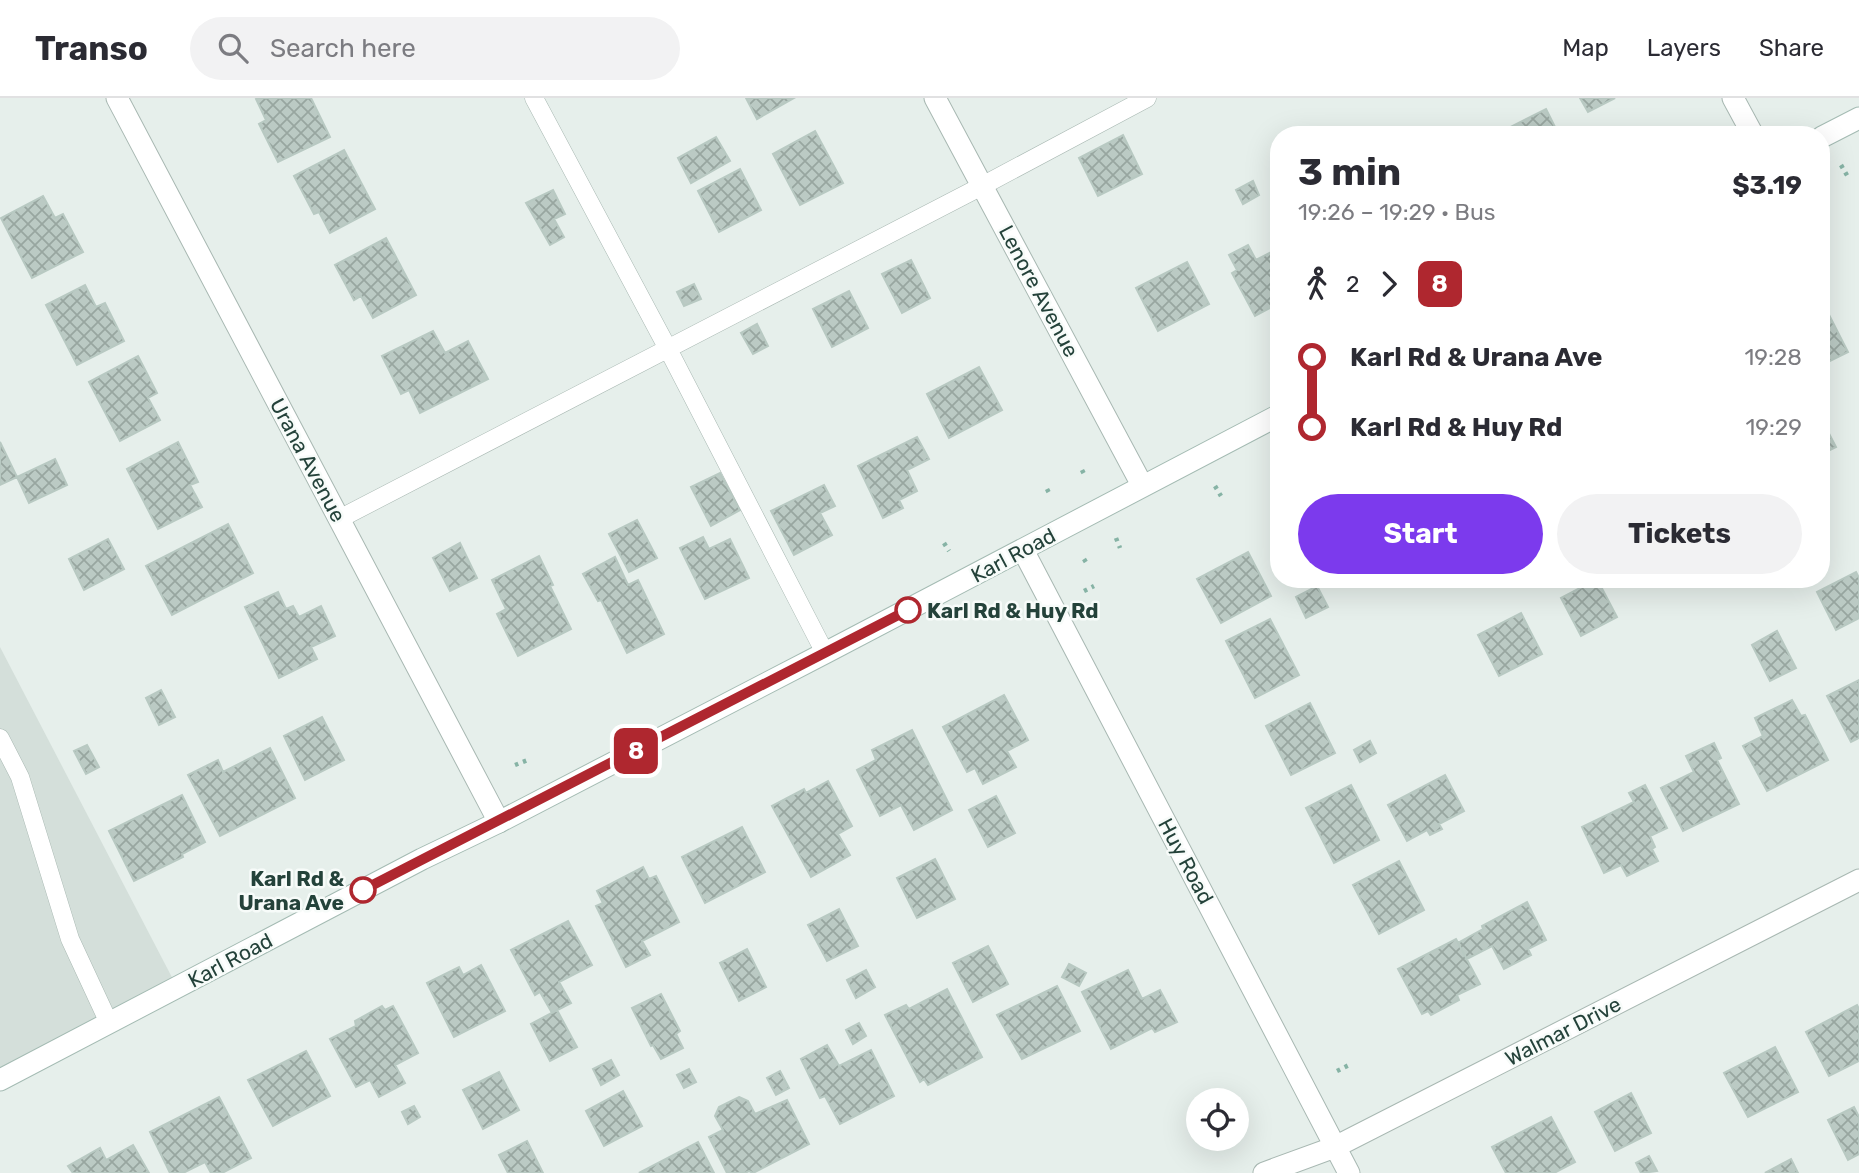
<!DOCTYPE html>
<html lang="en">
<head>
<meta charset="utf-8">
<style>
	:root { --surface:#fff; --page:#f2f2f3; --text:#2b2b33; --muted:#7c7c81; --line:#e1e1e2; --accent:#7c3aed }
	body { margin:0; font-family:Rubik,sans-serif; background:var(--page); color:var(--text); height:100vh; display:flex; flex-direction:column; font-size:26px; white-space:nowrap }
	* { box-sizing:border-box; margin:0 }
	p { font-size:23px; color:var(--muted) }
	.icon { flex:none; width:38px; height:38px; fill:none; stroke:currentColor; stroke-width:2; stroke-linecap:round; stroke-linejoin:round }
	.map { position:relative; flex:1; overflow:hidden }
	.panel { position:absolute; left:1270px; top:28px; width:560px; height:462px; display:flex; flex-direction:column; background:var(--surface); border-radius:28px; box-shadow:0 7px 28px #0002 }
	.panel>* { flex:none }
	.badge { padding:0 14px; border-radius:10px; font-size:24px; line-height:46px }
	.controls { position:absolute; left:1186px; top:990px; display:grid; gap:14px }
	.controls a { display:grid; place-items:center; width:63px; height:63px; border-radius:50%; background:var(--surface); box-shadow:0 7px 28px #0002; font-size:35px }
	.map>.badge { position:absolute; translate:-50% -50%; box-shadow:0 0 0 4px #fff }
	.legs { display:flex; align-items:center; gap:10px; height:77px; padding:0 28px; font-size:23px }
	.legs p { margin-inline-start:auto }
	.head { display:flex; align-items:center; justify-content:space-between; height:119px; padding:0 28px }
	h1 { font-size:38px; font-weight:700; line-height:52px }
	.action { display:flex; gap:14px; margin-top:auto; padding:14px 28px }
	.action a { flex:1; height:80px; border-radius:42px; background:var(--accent); color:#fff; font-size:28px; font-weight:700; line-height:80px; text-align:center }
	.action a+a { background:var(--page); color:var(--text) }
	ul { padding:0 28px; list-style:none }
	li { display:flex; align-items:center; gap:24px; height:70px; font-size:26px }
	li i { display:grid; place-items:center; width:10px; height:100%; margin:0 9px; background:currentColor }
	li i::after { content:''; width:18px; height:18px; margin:-9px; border:5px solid; border-radius:50%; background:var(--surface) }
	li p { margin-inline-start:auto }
	li:first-child i { background:linear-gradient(#0000 50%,currentColor 0) }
	li:last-child i { background:linear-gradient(currentColor 50%,#0000 0) }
	header { display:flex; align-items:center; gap:42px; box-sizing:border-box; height:98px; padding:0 35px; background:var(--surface); border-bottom:2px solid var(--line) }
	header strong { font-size:33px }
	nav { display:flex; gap:38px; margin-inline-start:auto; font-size:24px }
	.search { width:490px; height:63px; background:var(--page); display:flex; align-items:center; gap:18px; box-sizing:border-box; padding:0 24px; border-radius:38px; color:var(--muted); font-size:26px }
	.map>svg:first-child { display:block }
	.built { fill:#d4dfda }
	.building { fill:url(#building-cross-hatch); stroke:#b8c9c2; stroke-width:2 }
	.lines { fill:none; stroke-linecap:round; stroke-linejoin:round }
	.lane-casing { stroke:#a8b8b2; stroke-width:19 }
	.street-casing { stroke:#a8b8b2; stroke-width:23 }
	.secondary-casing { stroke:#a4bbb3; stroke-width:23 }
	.path { stroke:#86b3a5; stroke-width:4.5; stroke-dasharray:3.5 5; stroke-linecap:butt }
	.lane { stroke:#fff; stroke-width:18 }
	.street { stroke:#fff; stroke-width:21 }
	.secondary { stroke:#fff; stroke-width:21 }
	.line-1-casing { stroke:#fff; stroke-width:16 }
	.line-1 { stroke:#af272f; stroke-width:10 }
	.stop-1-dot { fill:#fff; stroke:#af272f; stroke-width:3.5 }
	.labels { text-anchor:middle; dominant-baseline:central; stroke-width:5; stroke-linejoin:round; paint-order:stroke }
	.street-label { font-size:21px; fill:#24423a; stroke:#f7fbf9 }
	.stop-label { font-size:21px; font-weight:bold; fill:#24423a; stroke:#f7fbf9; text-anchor:start }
</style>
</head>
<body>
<header>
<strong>Transo</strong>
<div class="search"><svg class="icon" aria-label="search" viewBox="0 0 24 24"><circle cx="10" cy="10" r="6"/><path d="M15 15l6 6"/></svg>Search here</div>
<nav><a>Map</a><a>Layers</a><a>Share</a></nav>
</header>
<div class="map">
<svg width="1859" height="1075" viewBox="0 0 1859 1075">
	<defs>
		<pattern id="building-cross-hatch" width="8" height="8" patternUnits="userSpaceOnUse" patternTransform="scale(1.75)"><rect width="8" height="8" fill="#bbcac4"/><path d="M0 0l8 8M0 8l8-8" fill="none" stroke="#98a6a0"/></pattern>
	</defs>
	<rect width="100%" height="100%" fill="#e6efeb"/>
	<!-- built -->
	<path class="built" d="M 0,549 L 177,889 L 0,981 Z"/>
	<!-- building -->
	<path class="building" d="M 258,0 L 311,0 L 330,39 L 278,64 L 259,26 L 266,22 L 256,1 Z
		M 746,0 L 794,0 L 757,21 Z
		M 1580,0 L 1615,0 L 1588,14 Z
		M 1546,11 L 1559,37 L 1495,37 Z
		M 815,33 L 843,85 L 800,107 L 773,56 Z
		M 1123,37 L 1142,76 L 1098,98 L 1079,60 Z
		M 716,39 L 730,63 L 691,85 L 678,60 Z
		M 344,52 L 375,111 L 330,135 L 319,114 L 314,116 L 294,78 Z
		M 740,71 L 761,112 L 719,134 L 698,93 Z
		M 1253,83 L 1259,97 L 1243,106 L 1236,92 Z
		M 553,92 L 565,116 L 554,121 L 564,139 L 550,147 L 526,105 Z
		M 43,98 L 55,120 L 63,116 L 83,154 L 32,180 L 1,120 Z
		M 386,140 L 416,197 L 373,220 L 361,198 L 354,202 L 335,167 Z
		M 1248,147 L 1256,162 L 1279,150 L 1279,205 L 1255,218 L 1232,175 L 1237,172 L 1229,157 Z
		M 911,162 L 930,200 L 902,215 L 882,176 Z
		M 1187,164 L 1209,206 L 1158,233 L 1136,190 Z
		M 694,186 L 701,201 L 684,208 L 677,194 Z
		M 85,187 L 96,209 L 105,205 L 124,243 L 77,267 L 46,207 Z
		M 849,193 L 868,230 L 832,249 L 813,211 Z
		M 1825,209 L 1848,254 L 1822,267 L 1822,210 Z
		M 757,226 L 768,248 L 753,256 L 741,235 Z
		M 433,233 L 445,255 L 468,243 L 488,281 L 420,315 L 409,292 L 401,296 L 382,258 Z
		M 138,258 L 157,295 L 148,300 L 160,322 L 120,343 L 89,284 Z
		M 979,269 L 1002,312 L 949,340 L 927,296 Z
		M 1822,322 L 1836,349 L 1822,356 Z
		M 917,339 L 929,361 L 907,372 L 917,393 L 899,402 L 903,410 L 883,420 L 858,368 Z
		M 0,344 L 17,379 L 0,387 Z
		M 178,344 L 198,384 L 190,387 L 202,409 L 158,431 L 127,371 Z
		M 55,361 L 67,387 L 29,405 L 17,379 Z
		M 720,375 L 740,412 L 711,428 L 691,389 Z
		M 824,387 L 835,408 L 820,415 L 832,437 L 794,457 L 771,413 Z
		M 637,422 L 657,460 L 629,474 L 609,436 Z
		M 228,426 L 253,475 L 172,517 L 146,468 Z
		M 703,439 L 709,451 L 730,441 L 749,480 L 705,501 L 680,450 Z
		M 108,441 L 124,471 L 84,492 L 69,461 Z
		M 460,445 L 477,480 L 450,493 L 433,460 Z
		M 1248,454 L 1271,498 L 1221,525 L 1197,481 Z
		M 539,458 L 553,487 L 550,488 L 571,531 L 518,558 L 497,516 L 506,511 L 492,482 Z
		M 615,459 L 628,487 L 638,482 L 664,536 L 627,555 L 601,502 L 598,503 L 583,476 Z
		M 1856,474 L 1859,480 L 1859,520 L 1836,532 L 1817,494 Z
		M 1597,481 L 1617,519 L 1581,538 L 1561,500 Z
		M 1317,488 L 1328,509 L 1306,520 L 1296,499 Z
		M 278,494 L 286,511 L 293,508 L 299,519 L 321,508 L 335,538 L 311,549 L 317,561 L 279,580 L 245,509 Z
		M 1521,515 L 1542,556 L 1499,578 L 1478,537 Z
		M 1270,521 L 1299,577 L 1255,600 L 1226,543 Z
		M 1777,533 L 1796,570 L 1770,583 L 1752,547 Z
		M 1859,582 L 1859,640 L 1851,644 L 1827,598 Z
		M 161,592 L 175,619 L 159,627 L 146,600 Z
		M 1004,597 L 1028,642 L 1007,653 L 1016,669 L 983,686 L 975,670 L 967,674 L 943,629 Z
		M 1792,602 L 1801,618 L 1805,617 L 1828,662 L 1767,693 L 1743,648 L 1763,638 L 1755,620 Z
		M 1310,605 L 1335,655 L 1291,677 L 1266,628 Z
		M 322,619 L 344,662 L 305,682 L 284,638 Z
		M 912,632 L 952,712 L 914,732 L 901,707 L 880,718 L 857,672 L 876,662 L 872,652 Z
		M 1370,643 L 1376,655 L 1360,664 L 1354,652 Z
		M 1714,645 L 1721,660 L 1717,662 L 1739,706 L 1683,733 L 1661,690 L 1694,674 L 1686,658 Z
		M 87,647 L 99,669 L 86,676 L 74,653 Z
		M 270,650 L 295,700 L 220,738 L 188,677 L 218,662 L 223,674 Z
		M 1445,677 L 1464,713 L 1439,726 L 1442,731 L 1430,737 L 1427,732 L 1407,743 L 1388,707 Z
		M 828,683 L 852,728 L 838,736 L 850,757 L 811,779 L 772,708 L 804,691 L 806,695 Z
		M 1351,687 L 1379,742 L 1334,765 L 1306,710 Z
		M 1645,687 L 1667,730 L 1650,738 L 1655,749 L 1652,751 L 1658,763 L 1627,778 L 1621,767 L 1604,775 L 1582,729 L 1634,704 L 1629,695 Z
		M 182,697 L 205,744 L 182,756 L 183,759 L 134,783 L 109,733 Z
		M 996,698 L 1015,735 L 988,749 L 969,712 Z
		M 742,729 L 765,774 L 705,805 L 682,759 Z
		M 935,761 L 955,801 L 917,820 L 897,780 Z
		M 1399,763 L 1424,812 L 1379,836 L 1353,787 Z
		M 643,769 L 649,781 L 656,778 L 679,824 L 642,843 L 650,857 L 626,869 L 596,808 L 603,805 L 597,793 Z
		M 1527,804 L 1546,842 L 1528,851 L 1531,857 L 1504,871 L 1492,848 L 1467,861 L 1458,845 L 1483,831 L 1482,828 Z
		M 839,811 L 858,848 L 827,863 L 808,827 Z
		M 568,823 L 592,867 L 559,884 L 571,905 L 552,915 L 540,894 L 535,897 L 511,852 Z
		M 1456,841 L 1480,886 L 1457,897 L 1459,902 L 1431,917 L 1428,913 L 1422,916 L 1398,871 Z
		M 988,848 L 1008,886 L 973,904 L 953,865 Z
		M 747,851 L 766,889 L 739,903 L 720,865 Z
		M 1069,866 L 1086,875 L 1079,888 L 1062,879 Z
		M 481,867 L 505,913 L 454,939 L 427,885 L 459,869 L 463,877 Z
		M 866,872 L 875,889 L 856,900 L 847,882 Z
		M 1128,872 L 1142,901 L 1160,892 L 1177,924 L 1155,934 L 1152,930 L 1111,951 L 1082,894 Z
		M 1057,888 L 1080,933 L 1022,961 L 997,917 Z
		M 947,891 L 982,959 L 928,987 L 924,981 L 920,984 L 885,917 L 906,907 L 909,911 Z
		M 661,896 L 680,933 L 676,936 L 683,950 L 661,961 L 653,947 L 651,948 L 632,910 Z
		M 1857,907 L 1859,911 L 1859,963 L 1829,978 L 1806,934 Z
		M 382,908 L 385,912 L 393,908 L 418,955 L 395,967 L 405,985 L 379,999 L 370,982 L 356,989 L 330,941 L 356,928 L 355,923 Z
		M 557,912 L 577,949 L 550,963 L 531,926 Z
		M 859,925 L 866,938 L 853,946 L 846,932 Z
		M 827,947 L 839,968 L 871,952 L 894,998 L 840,1026 L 825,998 L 820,1000 L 801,961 Z
		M 1775,949 L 1798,994 L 1748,1019 L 1724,975 Z
		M 306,953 L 330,998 L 273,1028 L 248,982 Z
		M 611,962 L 619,977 L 601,987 L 593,971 Z
		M 689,971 L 696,984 L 684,990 L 677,977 Z
		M 780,973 L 789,990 L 776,997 L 767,980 Z
		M 499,974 L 519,1012 L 483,1031 L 463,992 Z
		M 623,993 L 642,1028 L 604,1048 L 586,1013 Z
		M 1631,995 L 1651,1035 L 1615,1053 L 1595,1014 Z
		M 219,999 L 251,1060 L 222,1075 L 211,1075 L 205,1064 L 183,1075 L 170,1075 L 150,1034 Z
		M 739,999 L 748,1003 L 755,1016 L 787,1002 L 809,1046 L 753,1075 L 749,1073 L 745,1075 L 727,1075 L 709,1039 L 723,1032 L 715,1018 L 719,1009 Z
		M 414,1008 L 420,1019 L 408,1026 L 402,1014 Z
		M 1854,1009 L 1859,1019 L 1859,1056 L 1848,1062 L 1828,1022 Z
		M 1551,1019 L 1575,1064 L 1554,1075 L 1506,1075 L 1492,1049 Z
		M 527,1043 L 543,1075 L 508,1075 L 499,1057 Z
		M 698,1044 L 714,1075 L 639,1075 Z
		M 133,1047 L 149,1075 L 73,1075 L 68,1068 L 100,1050 L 106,1062 Z
		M 1649,1058 L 1657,1073 L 1641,1075 L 1636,1065 Z
		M 1791,1061 L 1798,1075 L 1765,1075 Z"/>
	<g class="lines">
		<defs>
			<path id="lane" d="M 534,0 L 668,251 L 825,555
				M 339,421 L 982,88 L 1147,0
				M 0,640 L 20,679 L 70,841 L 109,925"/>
			<path id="street" d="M 117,0 L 499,724
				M 935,0 L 1142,387
				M 1733,0 L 1753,37
				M 1023,452 L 1349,1075
				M 1264,1075 L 1335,1049 L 1859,782"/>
			<path id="secondary" d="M 1822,39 L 1859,20
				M 0,982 L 422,761 L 499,724 L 825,555 L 1279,317"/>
		</defs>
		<!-- lane casing -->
		<use href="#lane" class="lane-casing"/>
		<!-- street casing -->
		<use href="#street" class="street-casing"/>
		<!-- secondary casing -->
		<use href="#secondary" class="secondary-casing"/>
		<!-- path -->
		<path class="path" d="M 1841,67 L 1848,79
			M 1082,372 L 1085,378
			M 1215,388 L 1221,398
			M 1047,391 L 1049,395
			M 1116,440 L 1120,450
			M 944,445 L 949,453
			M 1084,461 L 1087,466
			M 1084,493 L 1094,488
			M 515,667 L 528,662
			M 1337,973 L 1349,967"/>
		<!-- lane -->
		<use href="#lane" class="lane"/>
		<!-- street -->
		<use href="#street" class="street"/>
		<!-- secondary -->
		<use href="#secondary" class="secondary"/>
	</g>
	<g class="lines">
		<defs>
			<path id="line-1" d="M 363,792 L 908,512"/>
		</defs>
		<!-- line-1 casing -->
		<use href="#line-1" class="line-1-casing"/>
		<!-- line-1 -->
		<use href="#line-1" class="line-1"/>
	</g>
	<!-- markers -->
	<g class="stop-1-dot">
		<circle cx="908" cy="512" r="12"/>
		<circle cx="363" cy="792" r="12"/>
	</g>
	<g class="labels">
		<!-- street labels -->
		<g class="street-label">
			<text transform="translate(1039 193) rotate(62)">Lenore Avenue</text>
			<text transform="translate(308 362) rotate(62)">Urana Avenue</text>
			<text transform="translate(1013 457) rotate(-28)">Karl Road</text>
			<text transform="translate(1186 763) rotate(62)">Huy Road</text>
			<text transform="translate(230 862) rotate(-28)">Karl Road</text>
			<text transform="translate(1563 933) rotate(-27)">Walmar Drive</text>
		</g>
		<!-- stop labels -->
		<g class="stop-label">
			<text x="927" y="512">Karl Rd &amp; Huy Rd</text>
			<text x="344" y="780" text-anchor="end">Karl Rd &amp;<tspan x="344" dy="24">Urana Ave</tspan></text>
		</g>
	</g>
</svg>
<div class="controls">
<a><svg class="icon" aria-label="locate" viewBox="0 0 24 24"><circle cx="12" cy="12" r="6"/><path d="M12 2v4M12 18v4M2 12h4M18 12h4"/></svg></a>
</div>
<b class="badge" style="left:636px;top:653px;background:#af272f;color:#fff">8</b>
<section class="panel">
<div class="head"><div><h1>3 min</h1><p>19:26 – 19:29 · Bus</p></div><b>$3.19</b></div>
<div class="legs"><svg class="icon" aria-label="walk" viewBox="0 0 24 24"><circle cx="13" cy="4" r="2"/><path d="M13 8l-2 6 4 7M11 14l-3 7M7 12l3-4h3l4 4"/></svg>2<svg class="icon" aria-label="forward" viewBox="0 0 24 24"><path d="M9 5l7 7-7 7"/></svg><b class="badge" style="background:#af272f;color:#fff">8</b></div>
<ul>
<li><i style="color:#af272f"></i><b>Karl Rd &amp; Urana Ave</b><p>19:28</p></li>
<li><i style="color:#af272f"></i><b>Karl Rd &amp; Huy Rd</b><p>19:29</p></li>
</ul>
<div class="action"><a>Start</a><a>Tickets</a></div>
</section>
</div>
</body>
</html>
